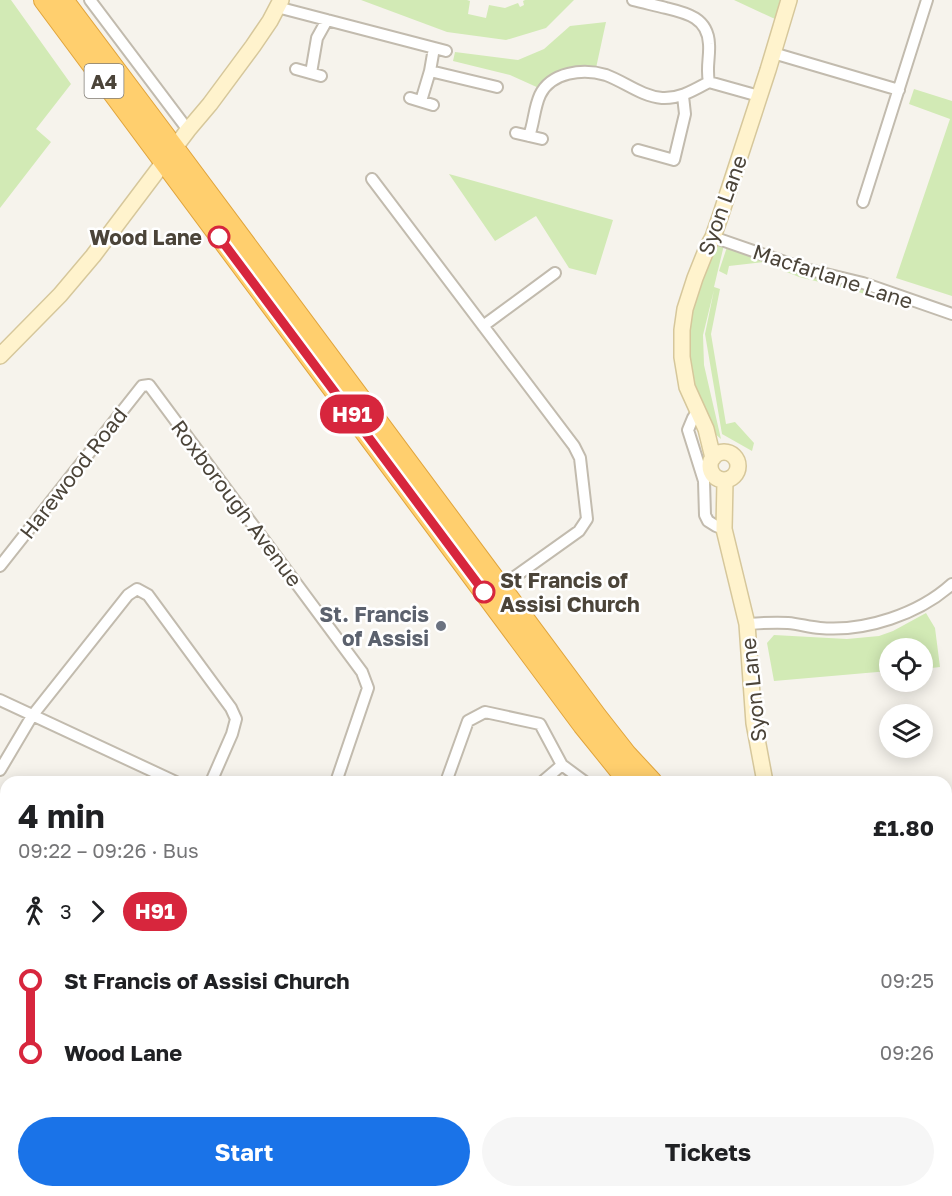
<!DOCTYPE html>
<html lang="en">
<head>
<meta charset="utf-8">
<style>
	:root { --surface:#fff; --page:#f6f6f6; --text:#202124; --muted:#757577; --accent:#1a73e8 }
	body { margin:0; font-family:"Golos Text",sans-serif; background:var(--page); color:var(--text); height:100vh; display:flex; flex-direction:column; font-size:22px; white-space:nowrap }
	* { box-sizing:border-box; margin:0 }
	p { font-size:20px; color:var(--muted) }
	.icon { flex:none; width:33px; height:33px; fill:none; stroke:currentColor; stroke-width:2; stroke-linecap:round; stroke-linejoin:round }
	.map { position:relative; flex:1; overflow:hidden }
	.side { position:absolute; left:0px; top:776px; width:952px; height:422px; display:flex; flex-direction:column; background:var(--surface); border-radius:18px 18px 0 0; box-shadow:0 3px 15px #0003 }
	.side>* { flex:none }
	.badge { padding:0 12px; border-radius:20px; font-size:21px; line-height:39px }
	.fabs { position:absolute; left:879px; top:638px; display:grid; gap:12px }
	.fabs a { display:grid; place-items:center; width:54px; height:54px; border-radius:50%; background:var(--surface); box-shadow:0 3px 15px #0003; font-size:30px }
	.map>.badge { position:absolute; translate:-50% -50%; box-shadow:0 0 0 3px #fff }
	.legs { display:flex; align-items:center; gap:9px; height:66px; padding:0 18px; font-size:20px }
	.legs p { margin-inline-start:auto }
	.headline { display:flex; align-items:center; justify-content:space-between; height:102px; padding:0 18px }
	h1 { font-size:33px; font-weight:700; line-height:45px }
	.action { display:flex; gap:12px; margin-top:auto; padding:12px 18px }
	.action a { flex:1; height:69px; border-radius:36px; background:var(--accent); color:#fff; font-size:24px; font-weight:700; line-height:69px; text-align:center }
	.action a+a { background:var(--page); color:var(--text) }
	ul { padding:0 18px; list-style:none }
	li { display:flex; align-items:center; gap:21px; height:72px; font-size:22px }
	li i { display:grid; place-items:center; width:9px; height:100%; margin:0 8px; background:currentColor }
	li i::after { content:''; width:15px; height:15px; margin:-8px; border:4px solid; border-radius:50%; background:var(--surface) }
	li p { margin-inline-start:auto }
	li:first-child i { background:linear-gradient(#0000 50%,currentColor 0) }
	li:last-child i { background:linear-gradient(currentColor 50%,#0000 0) }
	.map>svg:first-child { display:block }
	.green { fill:#d2eab5 }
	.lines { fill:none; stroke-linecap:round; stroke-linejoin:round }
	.street-casing { stroke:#c2bbae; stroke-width:14 }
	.secondary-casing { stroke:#d6c79b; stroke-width:18 }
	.highway-casing { stroke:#e0a43c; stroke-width:22 }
	.street { stroke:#fff; stroke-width:10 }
	.secondary { stroke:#fff3cd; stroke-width:15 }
	.highway { stroke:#ffcf6e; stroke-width:20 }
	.rail-casing { stroke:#9a9a9a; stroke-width:5 }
	.rail { stroke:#fff; stroke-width:3; stroke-dasharray:9; stroke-linecap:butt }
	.line-1-casing { stroke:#fff; stroke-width:14 }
	.line-1 { stroke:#d7263d; stroke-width:9 }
	.stop-1-dot { fill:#fff; stroke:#d7263d; stroke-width:3 }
	.worship-dot { fill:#6b7280; stroke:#fff; stroke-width:2 }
	.labels { text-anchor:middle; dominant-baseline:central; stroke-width:5; stroke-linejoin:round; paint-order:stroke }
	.shield { fill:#fff; stroke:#817c74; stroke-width:1.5 }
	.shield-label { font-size:20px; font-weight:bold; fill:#4b4439 }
	.street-label { font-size:21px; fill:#4b4439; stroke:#fff }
	.stop-label { font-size:21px; font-weight:bold; fill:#4b4439; stroke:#fff; text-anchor:end }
	.worship-label { font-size:21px; font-weight:bold; fill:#5b616d; stroke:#fff; text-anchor:end }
</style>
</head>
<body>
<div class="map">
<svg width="952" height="1196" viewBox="0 0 952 1196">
	<rect width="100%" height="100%" fill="#f6f3ec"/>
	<!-- green -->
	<path class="green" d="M 0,0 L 11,0 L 71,84 L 36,129 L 51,142 L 0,208 Z
		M 361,0 L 467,0 L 470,1 L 468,14 L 486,18 L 489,5 L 505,8 L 518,3 L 520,7 L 524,5 L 523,1 L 525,0 L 574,0 L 546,28 L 506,40 L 447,32 Z
		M 734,0 L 780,0 L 775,19 Z
		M 606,22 L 596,68 L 541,89 L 510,75 L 453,61 L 455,52 L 518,60 L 544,49 L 570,26 Z
		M 914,89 L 952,101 L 952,296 L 896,278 L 950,119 L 909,104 Z
		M 449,174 L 613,220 L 596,275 L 569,268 L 536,216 L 495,241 Z
		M 720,244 L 724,245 L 714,287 L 720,289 L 711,334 L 726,424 L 735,422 L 754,443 L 752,451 L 722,434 L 705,334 L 714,290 L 703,335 L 704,365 L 721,439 L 714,433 L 696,399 L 686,355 L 690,307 L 716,246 Z
		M 727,247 L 766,258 L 765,262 L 729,266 L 727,275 L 719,271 Z
		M 775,261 L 814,276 L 857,286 L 886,299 L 886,302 L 856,291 L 799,277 L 772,266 Z
		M 926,613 L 935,628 L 940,667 L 923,669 L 922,648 L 890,648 L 889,671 L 774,681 L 767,643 L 774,635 L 847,639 L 879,636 L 893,631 Z
		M 319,1191 L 469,1191 L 486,1196 L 318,1196 Z"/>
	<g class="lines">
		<defs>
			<path id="street" d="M 90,0 L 188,130
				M 633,0 C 644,3 655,5 666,8 C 687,13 708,18 709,44 C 710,57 706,68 709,82
				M 277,7 L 446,51
				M 773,53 L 899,90
				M 296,69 L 321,76
				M 430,71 L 497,87
				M 311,73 L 317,38 L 327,20
				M 410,98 L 433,105
				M 421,101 L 430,71 L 434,48
				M 516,133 L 542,139
				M 529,136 C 534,123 534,108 540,95 C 551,72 583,68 606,75 C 625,82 641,96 662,98 C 680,99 694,90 709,82 L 759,96
				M 638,150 L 674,160 L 685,114 L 683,96
				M 372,179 L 574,446 L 580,458 L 587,519 L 579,531 L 499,588
				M 863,202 L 927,0
				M 713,237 L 805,269 L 863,283 L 952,314
				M 483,326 L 555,273
				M 697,412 L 693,418 L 688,430 L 704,481 L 705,515 L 708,521 L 716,526 L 724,529
				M 0,566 L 142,386 L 149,385 L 362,672 L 368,688 L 336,782
				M 747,624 C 761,623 774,622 788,623 C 799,624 809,627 820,628 C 865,632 919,614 952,584
				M 0,700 L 176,782
				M 0,770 L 32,716 L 128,595 L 137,589 L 148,595 L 231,708 L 236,719 L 232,734 L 211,782
				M 446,782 L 468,721 L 485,712 L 540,724 L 562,765 L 585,782
				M 542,782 L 562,765
				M 0,964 L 6,965
				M 946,1041 L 952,1032"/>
			<path id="secondary" d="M 0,356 L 60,295 L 93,256 L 188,130 L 210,104 L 253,46 L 270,21 L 281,0
				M710 466a14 14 0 1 1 28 0a14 14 0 1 1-28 0Z
				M 713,458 L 706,429 L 687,387 L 682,357 L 682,330 L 685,309 L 695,278 L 707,248 L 713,237 L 720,217 L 768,70 L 789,0
				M 725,481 L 724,529 L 747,624 L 754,723 L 765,782
				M 729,1196 L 730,1191"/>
			<path id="highway" d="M 44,0 L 583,725 L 629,782
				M 63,0 L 174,148 L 597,717 L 626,754 L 652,782
				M 946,1049 L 952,1053
				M 946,1073 L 952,1077"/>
		</defs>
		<!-- street casing -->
		<use href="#street" class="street-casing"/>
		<!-- secondary casing -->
		<use href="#secondary" class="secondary-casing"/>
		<!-- highway casing -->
		<use href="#highway" class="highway-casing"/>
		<!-- street -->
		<use href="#street" class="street"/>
		<!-- secondary -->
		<use href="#secondary" class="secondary"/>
		<!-- highway -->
		<use href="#highway" class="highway"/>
		<defs>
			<path id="rail" d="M 0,1045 L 6,1047
				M 524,1191 L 543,1196
				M 545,1191 L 563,1196"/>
		</defs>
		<!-- rail casing -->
		<use href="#rail" class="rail-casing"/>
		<!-- rail -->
		<use href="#rail" class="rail"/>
	</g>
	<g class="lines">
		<defs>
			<path id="line-1" d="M 219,237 L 484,592"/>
		</defs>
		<!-- line-1 casing -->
		<use href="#line-1" class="line-1-casing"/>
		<!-- line-1 -->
		<use href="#line-1" class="line-1"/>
	</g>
	<!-- markers -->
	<g class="stop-1-dot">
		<circle cx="219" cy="237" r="10"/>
		<circle cx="484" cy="592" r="10"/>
	</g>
	<circle class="worship-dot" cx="441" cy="626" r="6"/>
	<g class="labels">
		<!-- shield labels -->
		<rect class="shield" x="84.5" y="64" width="39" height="34" rx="4.5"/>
		<g class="shield-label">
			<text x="104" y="81">A4</text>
		</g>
		<!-- street labels -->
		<g class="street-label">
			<text transform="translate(722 205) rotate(-70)">Syon Lane</text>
			<text transform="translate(833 276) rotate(18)">Macfarlane Lane</text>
			<text transform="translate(73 473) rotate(-52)">Harewood Road</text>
			<text transform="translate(237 503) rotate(53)">Roxborough Avenue</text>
			<text transform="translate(753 690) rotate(-96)">Syon Lane</text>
		</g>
		<!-- stop labels -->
		<g class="stop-label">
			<text x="202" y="237">Wood Lane</text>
			<text x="500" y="580" text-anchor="start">St Francis of<tspan x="500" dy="24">Assisi Church</tspan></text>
		</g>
		<!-- worship labels -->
		<g class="worship-label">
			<text x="429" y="614">St. Francis<tspan x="429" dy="24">of Assisi</tspan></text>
		</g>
	</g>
</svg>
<div class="fabs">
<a><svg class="icon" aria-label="locate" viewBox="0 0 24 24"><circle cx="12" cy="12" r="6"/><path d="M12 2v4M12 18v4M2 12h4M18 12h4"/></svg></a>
<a><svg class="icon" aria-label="layers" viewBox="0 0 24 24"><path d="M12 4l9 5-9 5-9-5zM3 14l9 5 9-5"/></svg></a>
</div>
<b class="badge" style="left:352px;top:414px;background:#d7263d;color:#fff">H91</b>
<section class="side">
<div class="headline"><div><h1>4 min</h1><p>09:22 – 09:26 · Bus</p></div><b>£1.80</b></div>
<div class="legs"><svg class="icon" aria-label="walk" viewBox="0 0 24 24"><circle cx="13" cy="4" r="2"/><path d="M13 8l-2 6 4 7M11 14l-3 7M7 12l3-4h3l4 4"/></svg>3<svg class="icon" aria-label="forward" viewBox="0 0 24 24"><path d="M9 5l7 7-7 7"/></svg><b class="badge" style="background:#d7263d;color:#fff">H91</b></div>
<ul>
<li><i style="color:#d7263d"></i><b>St Francis of Assisi Church</b><p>09:25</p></li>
<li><i style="color:#d7263d"></i><b>Wood Lane</b><p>09:26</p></li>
</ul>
<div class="action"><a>Start</a><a>Tickets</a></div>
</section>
</div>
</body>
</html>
